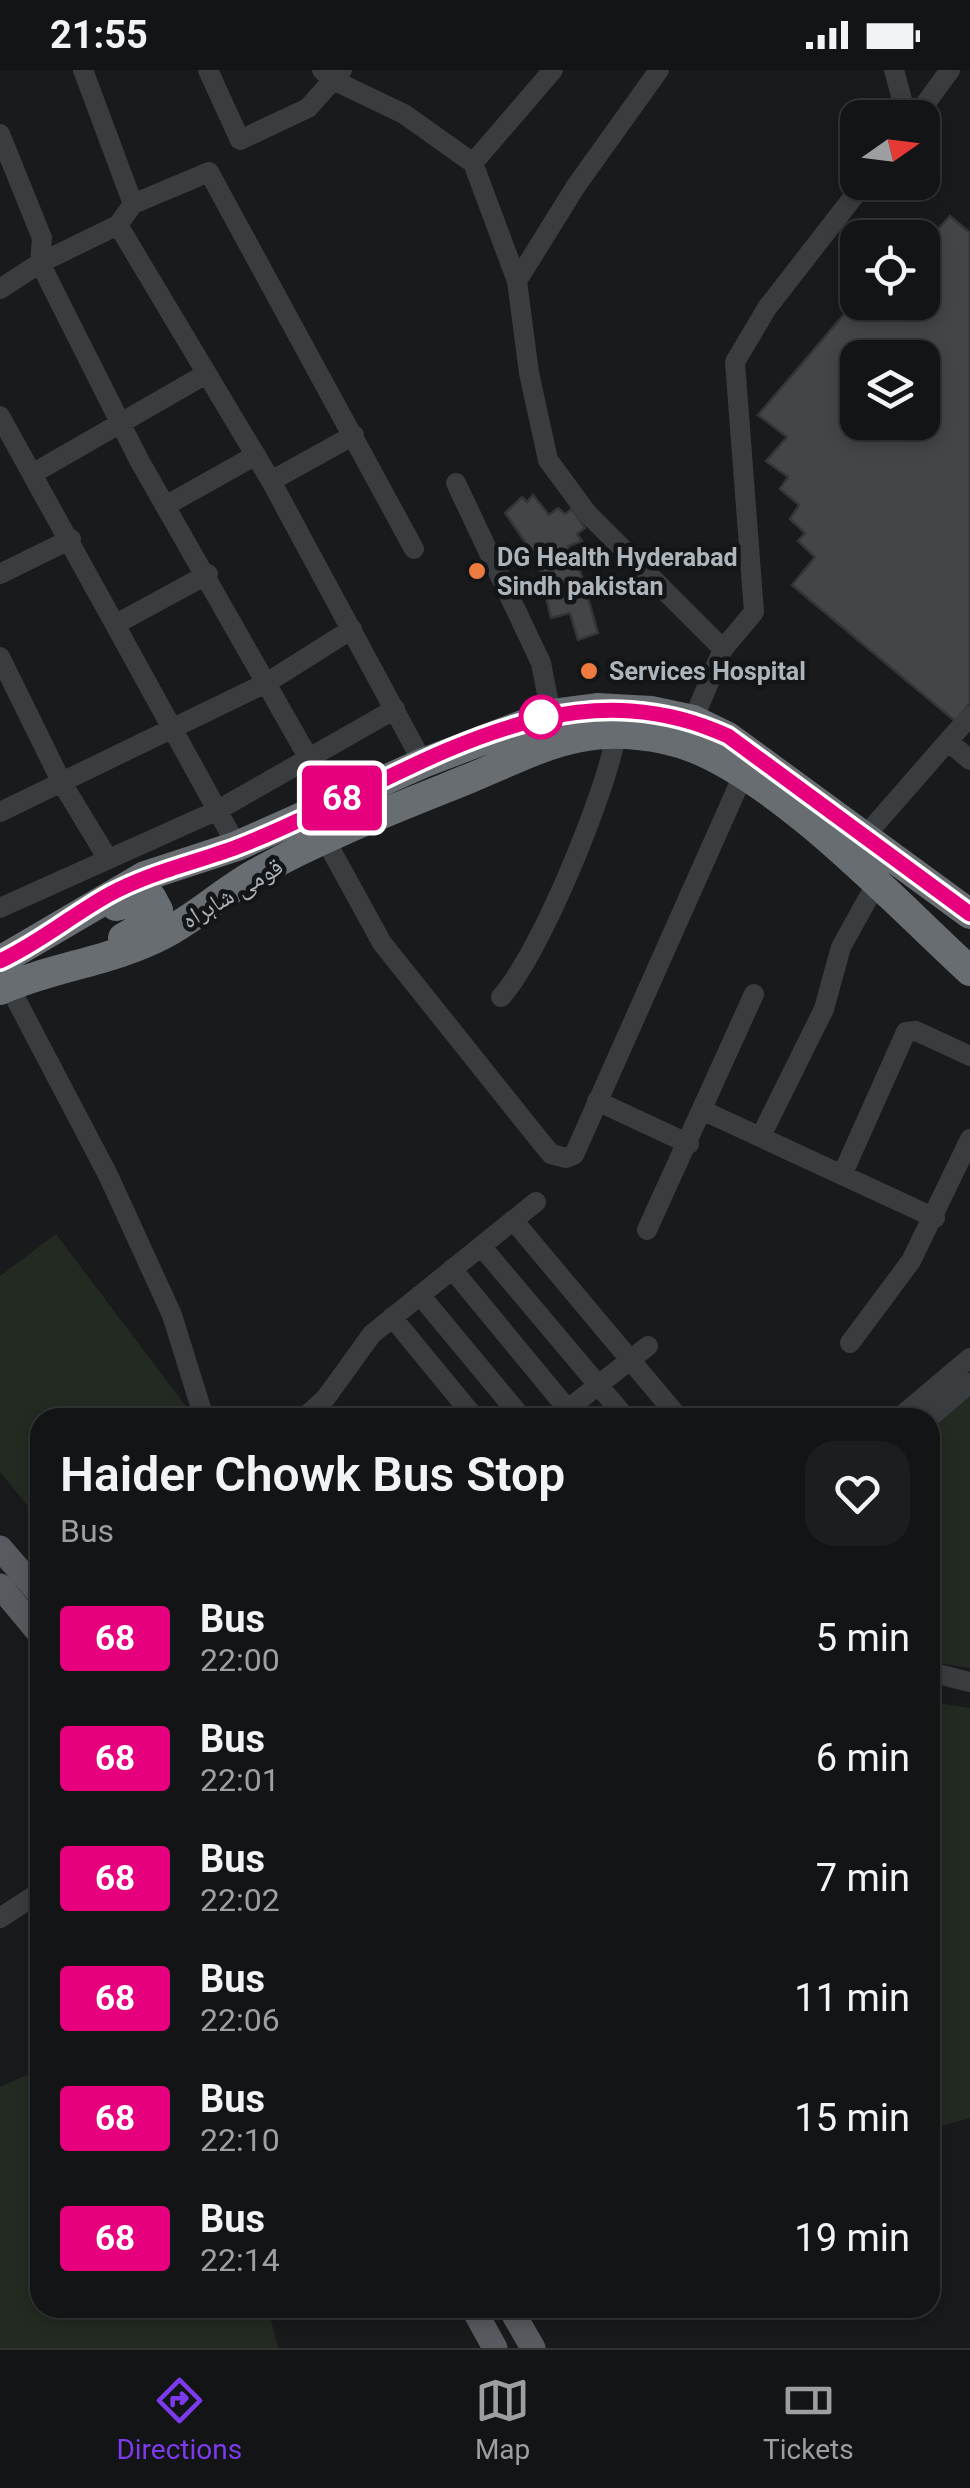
<!DOCTYPE html>
<html lang="en">
<head>
<meta charset="utf-8">
<style>
	:root { --surface:#131415; --page:#1c1d1e; --text:#f1f3f6; --muted:#9d9ea0; --line:#323334; --accent:#7c3aed }
	body { margin:0; font-family:Roboto,"Noto Naskh Arabic",sans-serif; background:var(--page); color:var(--text); height:100vh; display:flex; flex-direction:column; font-size:38px; white-space:nowrap }
	* { box-sizing:border-box; margin:0 }
	p { font-size:32px; color:var(--muted) }
	.icon { flex:none; width:55px; height:55px; fill:none; stroke:currentColor; stroke-width:2; stroke-linecap:round; stroke-linejoin:round }
	.map { position:relative; flex:1; overflow:hidden }
	.side { position:absolute; left:30px; top:1338px; width:910px; height:910px; display:flex; flex-direction:column; background:var(--surface); border-radius:30px; box-shadow:0 5px 15px #0003,0 0 0 2px var(--line) }
	.side>* { flex:none }
	.badge { padding:0 20px; border-radius:8px; font-size:35px; line-height:65px }
	.needle { width:65px; rotate:76deg }
	.tools { position:absolute; left:840px; top:30px; display:grid; gap:20px }
	.tools a { display:grid; place-items:center; width:100px; height:100px; border-radius:20px; background:var(--surface); box-shadow:0 5px 15px #0003,0 0 0 2px var(--line); font-size:50px }
	.map>.badge { position:absolute; translate:-50% -50%; box-shadow:0 0 0 5px #fff }
	.round { display:grid; place-items:center; flex:none; width:105px; height:105px; border-radius:30px; background:var(--page) }
	.head { display:flex; align-items:center; justify-content:space-between; height:170px; padding:0 30px }
	h1 { font-size:48px; font-weight:600; line-height:75px }
	ul { padding:0; list-style:none }
	li { display:flex; align-items:center; gap:30px; height:120px; padding:0 30px }
	li div { flex:1 }
	li b { display:block; font-size:38px }
	li em { font-style:normal }
	li .badge { min-width:110px; font-weight:700; text-align:center }
	.status { display:flex; justify-content:space-between; align-items:center; height:70px; padding:0 50px; background:var(--surface); direction:ltr }
	.status svg { height:28px; fill:currentColor }
	.dock { display:flex; justify-content:space-around; align-items:center; height:140px; border-top:2px solid var(--line); background:var(--surface); font-size:28px; color:var(--muted) }
	.dock a { display:grid; justify-items:center; gap:5px }
	.dock .active { color:var(--accent) }
	.map>svg:first-child { display:block }
	.green { fill:#232a21 }
	.building { fill:#434549; stroke:#333537; stroke-width:2.5; fill-rule:evenodd }
	.lines { fill:none; stroke-linecap:round; stroke-linejoin:round }
	.minor { stroke:#3a3d40; stroke-width:20 }
	.major { stroke:#575b5f; stroke-width:25 }
	.highway { stroke:#676d71; stroke-width:30 }
	.line-casing { stroke:#fff; stroke-width:22 }
	.line { stroke:#e6007e; stroke-width:15 }
	.poi-dot { fill:#ed7a3f; stroke:#141517; stroke-width:4 }
	.stop-dot { fill:#fff; stroke:#e6007e; stroke-width:5 }
	.labels { text-anchor:middle; dominant-baseline:central; stroke-width:9; stroke-linejoin:round; paint-order:stroke }
	.poi-label { font-size:25px; font-weight:bold; fill:#acb5bb; stroke:#141517; text-anchor:start }
	.street-label { font-size:25px; fill:#acb5bb; stroke:#141517 }
</style>
</head>
<body>
<div class="status"><b>21:55</b><svg viewBox="0 0 49 12"><path d="M0 12V9h3v3zM5 12V6h3v6zM10 12V3h3v9zM15 12V0h3v12zM26 1h20v11H26zM47 4h2v5h-2z"/></svg></div>
<div class="map">
<svg width="970" height="2278" viewBox="0 0 970 2278">
	<rect width="100%" height="100%" fill="#191a1c"/>
	<!-- green -->
	<path class="green" d="M 56,1164 L 194,1347 L 40,1348 L 40,1451 L 0,1402 L 0,1206 Z
		M 970,1312 L 970,1598 L 930,1592 L 930,1348 Z
		M 930,1632 L 970,1638 L 970,2048 L 930,2059 Z
		M 40,1999 L 40,2238 L 268,2238 L 278,2278 L 0,2278 L 0,2017 Z"/>
	<!-- building -->
	<path class="building" d="M 950,146 L 970,163 L 970,633 L 955,651 L 792,515 L 815,487 L 798,471 L 805,463 L 790,449 L 799,435 L 780,419 L 788,407 L 766,391 L 787,367 L 758,345 L 858,228 L 858,232 L 922,232 L 922,168 L 909,168 L 920,155 L 932,166 ZM 858,288 L 922,288 L 922,352 L 858,352 Z
		M 533,425 L 549,445 L 558,438 L 565,444 L 572,439 L 585,458 L 577,464 L 582,471 L 568,476 L 573,491 L 577,490 L 598,563 L 578,570 L 570,543 L 551,548 L 537,489 L 505,443 L 522,427 L 527,432 Z"/>
	<g class="lines">
		<!-- minor -->
		<path class="minor" d="M 83,0 L 133,134
			M 208,0 L 240,70 L 308,38 L 342,0
			M 322,0 L 333,10 L 404,44 L 473,93 L 517,211 L 529,303 L 548,390 L 587,443 L 723,579
			M 894,0 L 907,48
			M 915,48 L 950,0
			M 0,64 L 42,168 L 40,193 L 139,390 L 308,687
			M 473,93 L 553,0
			M 118,155 L 271,411 L 423,693
			M 517,211 L 576,116 L 659,0
			M 0,219 L 40,193 L 118,155 L 133,134 L 209,102 L 414,479
			M 0,346 L 237,776
			M 32,404 L 206,304
			M 271,411 L 354,365
			M 456,413 L 541,593 L 551,644
			M 167,435 L 256,385
			M 0,504 L 71,469
			M 118,553 L 208,504
			M 0,587 L 62,713 L 108,789
			M 693,650 L 723,579 L 754,542 L 735,292 L 767,238 L 865,112
			M 949,672 L 970,690
			M 0,742 L 268,612 L 352,559
			M 866,765 L 970,646
			M 326,771 L 382,873 L 541,1072 L 551,1084 L 566,1088 L 574,1085 L 744,703
			M 0,838 L 218,740 L 395,639
			M 9,916 L 108,1105 L 172,1245 L 204,1348
			M 501,927 C 540,884 606,723 616,665
			M 597,1031 L 689,1074
			M 704,1041 L 935,1148
			M 762,1064 L 824,939 L 841,877 L 876,814
			M 843,1103 L 906,962 L 916,961 L 970,986
			M 513,1150 L 679,1348
			M 647,1160 L 754,924
			M 481,1176 L 626,1348
			M 452,1199 L 575,1348
			M 420,1225 L 522,1348
			M 392,1247 L 475,1348
			M 850,1273 L 911,1191 L 970,1069
			M 559,1346 L 648,1276
			M 304,1348 L 325,1329 L 372,1264 L 536,1132
			M 899,1348 L 970,1288
			M 929,1348 L 970,1313
			M 930,1602 L 970,1612
			M 0,1848 L 40,1822"/>
		<!-- major -->
		<path class="major" d="M 0,1478 L 40,1524
			M 0,1516 L 40,1564
			M 473,2238 L 495,2278
			M 510,2238 L 533,2278"/>
		<!-- highway -->
		<path class="highway" d="M 116,836 L 151,827 L 158,840 L 152,851 L 123,868
			M 0,891 L 145,806 L 237,776 L 423,693 L 551,644 L 597,638 L 651,641 L 693,650 L 728,667 L 970,844
			M 0,920 C 54,896 111,892 164,864 C 196,847 222,823 253,805 C 320,767 396,738 468,709 C 505,694 542,674 581,667 C 615,660 662,665 694,678 C 787,716 894,831 970,901"/>
	</g>
	<g class="lines">
		<defs>
			<path id="line" d="M 0,891 C 39,873 72,845 110,824 C 151,802 194,793 237,777 C 398,716 552,585 728,666 L 970,844"/>
		</defs>
		<!-- line casing -->
		<use href="#line" class="line-casing"/>
		<!-- line -->
		<use href="#line" class="line"/>
	</g>
	<!-- markers -->
	<g class="poi-dot">
		<circle cx="477" cy="501" r="10"/>
		<circle cx="589" cy="601" r="10"/>
	</g>
	<circle class="stop-dot" cx="541" cy="647" r="20"/>
	<g class="labels">
		<!-- poi labels -->
		<g class="poi-label">
			<text x="497" y="487">DG Health Hyderabad<tspan x="497" dy="29">Sindh pakistan</tspan></text>
			<text x="609" y="601">Services Hospital</text>
		</g>
		<!-- street labels -->
		<g class="street-label">
			<text transform="translate(232 823) rotate(-31)">قومی شاہراہ</text>
		</g>
	</g>
</svg>
<div class="tools">
<a><svg class="needle" viewBox="-14 -14 28 28"><path d="M0-13l5 13h-10z" fill="#e53935"/><path d="M0 13l5-13h-10z" fill="#9d9ea0"/></svg></a>
<a><svg class="icon" aria-label="locate" viewBox="0 0 24 24"><circle cx="12" cy="12" r="6"/><path d="M12 2v4M12 18v4M2 12h4M18 12h4"/></svg></a>
<a><svg class="icon" aria-label="layers" viewBox="0 0 24 24"><path d="M12 4l9 5-9 5-9-5zM3 14l9 5 9-5"/></svg></a>
</div>
<b class="badge" style="left:342px;top:728px;background:#e6007e;color:#fff">68</b>
<section class="side">
<div class="head"><div><h1>Haider Chowk Bus Stop</h1><p>Bus</p></div><a class="round"><svg class="icon" aria-label="heart" viewBox="0 0 24 24"><path d="M12 20l-8-8c-3-5 5-10 8-4 3-6 11-1 8 4z"/></svg></a></div>
<ul>
<li><span class="badge" style="background:#e6007e;color:#fff">68</span><div><b>Bus</b><p>22:00</p></div><em>5 min</em></li>
<li><span class="badge" style="background:#e6007e;color:#fff">68</span><div><b>Bus</b><p>22:01</p></div><em>6 min</em></li>
<li><span class="badge" style="background:#e6007e;color:#fff">68</span><div><b>Bus</b><p>22:02</p></div><em>7 min</em></li>
<li><span class="badge" style="background:#e6007e;color:#fff">68</span><div><b>Bus</b><p>22:06</p></div><em>11 min</em></li>
<li><span class="badge" style="background:#e6007e;color:#fff">68</span><div><b>Bus</b><p>22:10</p></div><em>15 min</em></li>
<li><span class="badge" style="background:#e6007e;color:#fff">68</span><div><b>Bus</b><p>22:14</p></div><em>19 min</em></li>
</ul>
</section>
</div>
<nav class="dock">
<a class="active"><svg class="icon" aria-label="directions" viewBox="0 0 24 24"><path d="M12 3l9 9-9 9-9-9zM9 14v-3h6M13 9l2 2-2 2"/></svg>Directions</a>
<a><svg class="icon" aria-label="map" viewBox="0 0 24 24"><path d="M3 6l6-2 6 2 6-2v14l-6 2-6-2-6 2zM9 4v14M15 6v14"/></svg>Map</a>
<a><svg class="icon" aria-label="tickets" viewBox="0 0 24 24"><path d="M3 7h18v10H3zM15 7v10"/></svg>Tickets</a>
</nav>
</body>
</html>
